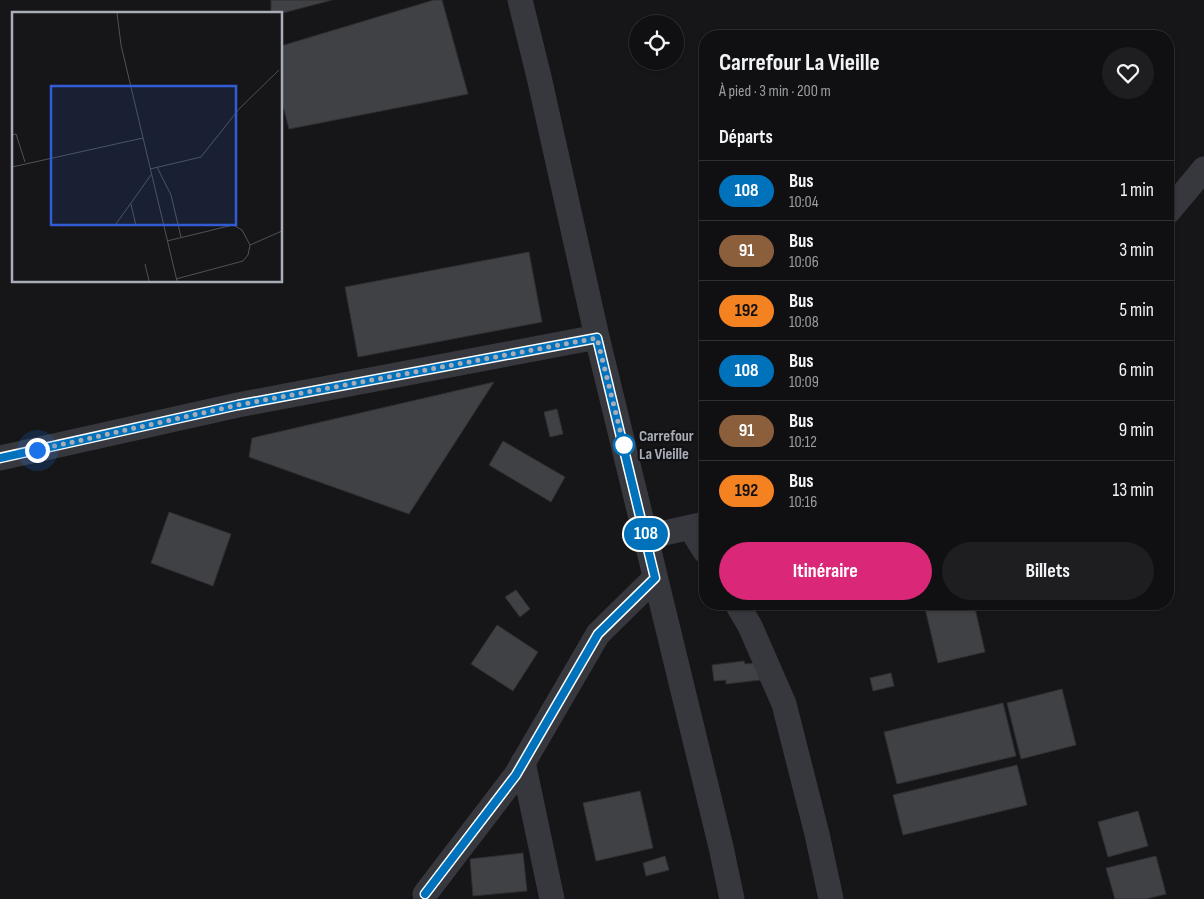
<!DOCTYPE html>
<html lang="fr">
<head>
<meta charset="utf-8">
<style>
	:root { --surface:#101012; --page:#1e1e20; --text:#f1f3f6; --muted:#9c9d9f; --line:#303032; --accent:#db2777 }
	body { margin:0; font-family:"Sofia Sans Condensed",sans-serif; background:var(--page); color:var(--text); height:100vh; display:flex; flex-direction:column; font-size:19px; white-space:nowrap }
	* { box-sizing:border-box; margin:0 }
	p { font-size:16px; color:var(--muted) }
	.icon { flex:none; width:28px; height:28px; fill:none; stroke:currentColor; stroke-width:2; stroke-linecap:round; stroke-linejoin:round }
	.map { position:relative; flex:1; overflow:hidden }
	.drawer { position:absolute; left:699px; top:30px; width:475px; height:580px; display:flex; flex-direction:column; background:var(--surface); border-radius:20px; box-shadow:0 1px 4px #0004,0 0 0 1px var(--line) }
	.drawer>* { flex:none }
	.badge { padding:0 10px; border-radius:16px; font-size:18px; line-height:32px }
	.tools { position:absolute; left:629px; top:15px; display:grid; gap:10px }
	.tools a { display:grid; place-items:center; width:55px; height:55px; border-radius:50%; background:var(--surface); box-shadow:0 1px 4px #0004,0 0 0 1px var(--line); font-size:25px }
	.you { position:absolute; width:25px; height:25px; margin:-12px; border:4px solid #fff; border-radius:50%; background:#1a73e8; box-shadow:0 0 0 8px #1a73e833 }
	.map>.badge { position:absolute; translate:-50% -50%; box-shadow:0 0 0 2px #fff }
	h2 { padding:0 20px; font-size:19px; line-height:45px }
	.round { display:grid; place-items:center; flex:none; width:52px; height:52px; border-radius:26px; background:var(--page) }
	.headline { display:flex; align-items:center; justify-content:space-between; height:85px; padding:0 20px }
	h1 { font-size:24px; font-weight:700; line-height:38px }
	.primary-button { display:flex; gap:10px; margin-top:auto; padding:10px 20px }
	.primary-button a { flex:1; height:58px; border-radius:30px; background:var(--accent); color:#fff; font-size:20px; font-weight:700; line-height:58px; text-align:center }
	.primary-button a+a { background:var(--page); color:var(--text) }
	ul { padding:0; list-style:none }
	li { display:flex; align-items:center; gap:15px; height:60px; padding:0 20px; border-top:1px solid var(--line) }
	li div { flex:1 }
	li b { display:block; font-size:19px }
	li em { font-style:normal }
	li .badge { min-width:55px; font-weight:700; text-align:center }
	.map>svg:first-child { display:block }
	.building { fill:#404145; stroke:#303034 }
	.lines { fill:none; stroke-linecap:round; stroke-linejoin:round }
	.minor { stroke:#37383d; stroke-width:25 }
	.line-casing { stroke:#fff; stroke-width:11 }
	.line { stroke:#0072bc; stroke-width:8 }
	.walk { stroke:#a8adb8; stroke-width:5; stroke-dasharray:0 9 }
	.stop-dot { fill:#fff; stroke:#0072bc; stroke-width:2.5 }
	.labels { text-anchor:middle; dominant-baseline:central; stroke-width:4.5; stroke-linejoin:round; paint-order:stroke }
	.stop-label { font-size:16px; font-weight:bold; fill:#a8adb8; stroke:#111113; text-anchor:start }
	.inset-road { fill:none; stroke:#505258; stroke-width:1 }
	.view { fill:#325cd3; fill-opacity:0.15; stroke:#325cd3; stroke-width:2.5 }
	.inset-edge { fill:none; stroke:#a8adb8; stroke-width:2.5 }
</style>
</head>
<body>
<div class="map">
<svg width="1204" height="899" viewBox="0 0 1204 899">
	<rect width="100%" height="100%" fill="#161618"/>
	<!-- building -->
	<path class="building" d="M 271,0 L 332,0 L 279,14 L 271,14 Z
		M 434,0 L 442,0 L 468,94 L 289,129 L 281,98 L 281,46 Z
		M 529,252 L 542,322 L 358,357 L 345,287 Z
		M 494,382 L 409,514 L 249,457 L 252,438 Z
		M 557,409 L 563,434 L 550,437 L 544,412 Z
		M 503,441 L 565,477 L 551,502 L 489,465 Z
		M 169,512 L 231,534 L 213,586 L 151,563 Z
		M 516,590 L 530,609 L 520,617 L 505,597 Z
		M 924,604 L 974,604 L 985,652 L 938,663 Z
		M 497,625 L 538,652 L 513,691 L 471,664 Z
		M 744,661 L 745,664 L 758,663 L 760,680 L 726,684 L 726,680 L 714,681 L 712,665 Z
		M 891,673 L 894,686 L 873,691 L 870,678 Z
		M 1062,689 L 1076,745 L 1021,759 L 1007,703 Z
		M 1003,703 L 1016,756 L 897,784 L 884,732 Z
		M 1017,765 L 1027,805 L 903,835 L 893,795 Z
		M 640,791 L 653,848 L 596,861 L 583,803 Z
		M 1138,811 L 1148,846 L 1108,857 L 1098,822 Z
		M 523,853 L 527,891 L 473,896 L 470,859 Z
		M 665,856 L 669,870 L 646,876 L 643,863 Z
		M 1156,856 L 1166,894 L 1146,899 L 1115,899 L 1106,868 Z"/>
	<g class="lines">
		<!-- minor -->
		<path class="minor" d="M 520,0 L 539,77 L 597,337 L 721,847 L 732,899
			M 1168,212 L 1204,169
			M 0,458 L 238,405 L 597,337
			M 690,527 L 705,551
			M 646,537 L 705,524
			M 737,604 L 750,626 L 784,704 L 817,834 L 831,899
			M 523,762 L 552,899
			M 425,894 L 516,775 L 598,634 L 655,578"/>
	</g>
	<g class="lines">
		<defs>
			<path id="line" d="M 0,458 L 238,405 L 597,338 L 655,578 L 598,634 L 516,775 L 425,894"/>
		</defs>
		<!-- line casing -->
		<use href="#line" class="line-casing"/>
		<!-- line -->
		<use href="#line" class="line"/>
		<!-- walk -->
		<path class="walk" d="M 37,450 L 238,405 L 597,338 L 624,446 L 624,445"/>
	</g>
	<!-- markers -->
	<circle class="stop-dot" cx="624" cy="445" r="10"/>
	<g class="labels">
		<!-- stop labels -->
		<g class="stop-label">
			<text x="639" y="436">Carrefour<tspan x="639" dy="18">La Vieille</tspan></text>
		</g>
	</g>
	<!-- overview -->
	<g transform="translate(12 12)">
		<rect width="270" height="270" fill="#161618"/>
		<path class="inset-road" d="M 105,1 L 109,33 L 165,269M 0,123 L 4,122 L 13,150M 0,155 L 131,126M 145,155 L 159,183 L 169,225M 138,157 L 189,145 L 227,97 L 267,58M 119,192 L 124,214M 104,212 L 139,163M 155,229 L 221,213 L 230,218 L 238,233 L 236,243 L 231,249 L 164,267M 238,233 L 270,219M 133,252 L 137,269"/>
		<path class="view" d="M 39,74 L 224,74 L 224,213 L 39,213 Z"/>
		<rect width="270" height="270" class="inset-edge"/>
	</g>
</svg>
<div class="tools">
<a><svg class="icon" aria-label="locate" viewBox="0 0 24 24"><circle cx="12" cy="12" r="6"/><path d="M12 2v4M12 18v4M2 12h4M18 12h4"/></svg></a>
</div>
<div class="you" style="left:37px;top:450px"></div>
<b class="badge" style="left:646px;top:534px;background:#0072bc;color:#fff">108</b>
<section class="drawer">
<div class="headline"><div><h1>Carrefour La Vieille</h1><p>À pied · 3 min · 200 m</p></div><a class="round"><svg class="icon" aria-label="heart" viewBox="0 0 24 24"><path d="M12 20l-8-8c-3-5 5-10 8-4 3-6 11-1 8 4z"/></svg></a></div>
<h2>Départs</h2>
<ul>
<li><span class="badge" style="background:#0072bc;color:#fff">108</span><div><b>Bus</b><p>10:04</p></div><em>1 min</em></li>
<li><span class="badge" style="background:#8b5e3c;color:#fff">91</span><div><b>Bus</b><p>10:06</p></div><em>3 min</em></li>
<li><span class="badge" style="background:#f58220;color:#111">192</span><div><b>Bus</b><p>10:08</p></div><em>5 min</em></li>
<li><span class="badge" style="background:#0072bc;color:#fff">108</span><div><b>Bus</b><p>10:09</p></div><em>6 min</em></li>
<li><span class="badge" style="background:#8b5e3c;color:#fff">91</span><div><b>Bus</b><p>10:12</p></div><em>9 min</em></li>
<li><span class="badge" style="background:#f58220;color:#111">192</span><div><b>Bus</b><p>10:16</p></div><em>13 min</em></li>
</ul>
<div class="primary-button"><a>Itinéraire</a><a>Billets</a></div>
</section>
</div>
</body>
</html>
